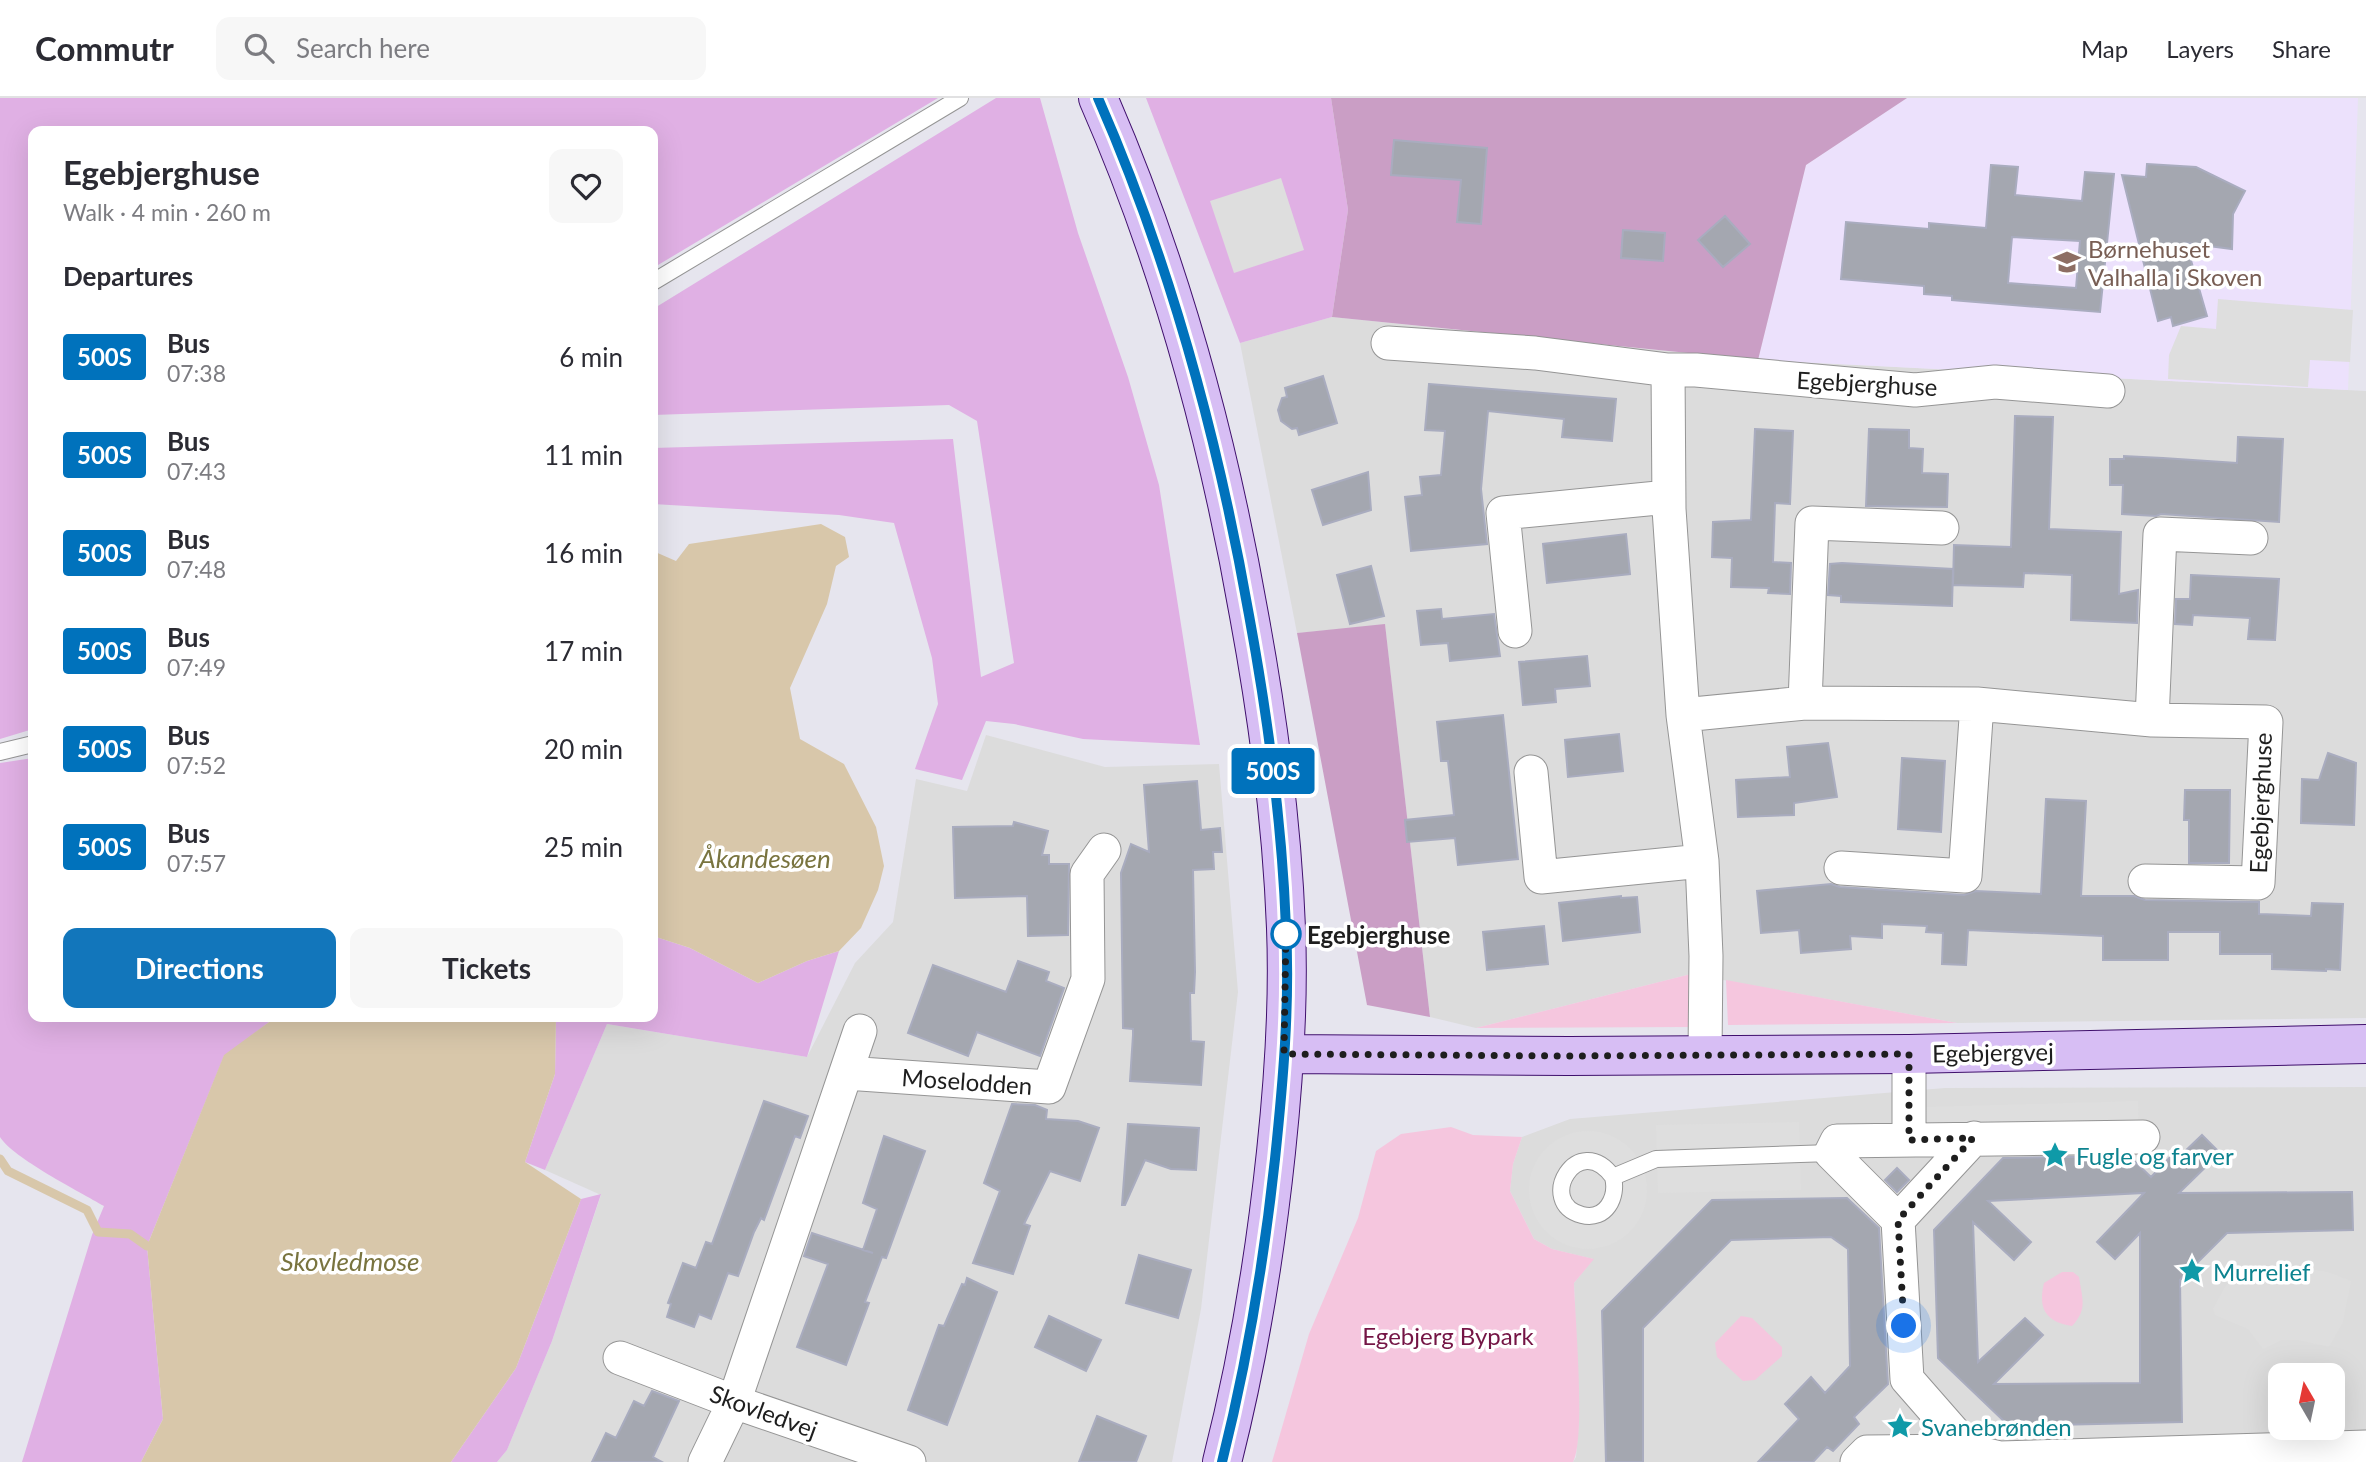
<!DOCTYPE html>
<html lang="en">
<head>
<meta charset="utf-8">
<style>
	:root { --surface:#fff; --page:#f7f7f7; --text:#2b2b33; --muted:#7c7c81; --line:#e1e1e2; --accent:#1276bb }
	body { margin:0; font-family:Lato,sans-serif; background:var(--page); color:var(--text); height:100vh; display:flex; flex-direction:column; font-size:26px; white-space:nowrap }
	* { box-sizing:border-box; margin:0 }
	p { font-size:23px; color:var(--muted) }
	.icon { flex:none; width:38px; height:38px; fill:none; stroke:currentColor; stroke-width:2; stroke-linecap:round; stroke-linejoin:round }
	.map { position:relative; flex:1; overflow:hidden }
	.drawer { position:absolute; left:28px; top:28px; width:630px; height:896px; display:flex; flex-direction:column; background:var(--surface); border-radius:14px; box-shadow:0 7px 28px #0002 }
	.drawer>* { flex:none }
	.badge { padding:0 14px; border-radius:5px; font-size:24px; line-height:46px }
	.needle { width:46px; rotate:351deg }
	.controls { position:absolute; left:2268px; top:1265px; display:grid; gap:14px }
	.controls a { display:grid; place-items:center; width:77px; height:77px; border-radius:14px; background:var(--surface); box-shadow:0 7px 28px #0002; font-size:35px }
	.you { position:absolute; width:35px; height:35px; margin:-18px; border:5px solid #fff; border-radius:50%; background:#1a73e8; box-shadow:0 0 0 10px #1a73e833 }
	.map>.badge { position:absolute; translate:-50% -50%; box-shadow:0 0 0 4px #fff }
	h2 { padding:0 35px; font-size:26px; line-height:63px }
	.round { display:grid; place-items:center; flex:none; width:74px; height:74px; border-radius:14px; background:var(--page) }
	.headline { display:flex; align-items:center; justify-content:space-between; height:119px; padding:0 35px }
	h1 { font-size:33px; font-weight:700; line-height:52px }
	.button { display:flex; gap:14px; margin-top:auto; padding:14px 35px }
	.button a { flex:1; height:80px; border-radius:14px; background:var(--accent); color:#fff; font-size:28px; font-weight:700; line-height:80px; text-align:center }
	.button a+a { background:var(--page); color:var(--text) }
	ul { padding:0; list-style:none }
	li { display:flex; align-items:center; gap:21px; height:98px; padding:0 35px }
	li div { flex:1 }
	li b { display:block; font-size:26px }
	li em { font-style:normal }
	li .badge { min-width:77px; font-weight:700; text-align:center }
	header { display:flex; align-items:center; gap:42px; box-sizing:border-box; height:98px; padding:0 35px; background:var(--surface); border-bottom:2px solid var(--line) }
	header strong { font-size:33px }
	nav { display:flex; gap:38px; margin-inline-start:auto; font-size:24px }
	.search { width:490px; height:63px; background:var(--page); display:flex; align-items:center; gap:18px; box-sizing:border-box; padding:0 24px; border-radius:14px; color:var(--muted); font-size:26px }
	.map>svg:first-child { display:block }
	.residential { fill:#dcdcdc; fill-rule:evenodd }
	.education { fill:#ece1fc }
	.grass { fill:#e0b0e4 }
	.forest { fill:#ca9ec5 }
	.park { fill:#f5c6de }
	.parking { fill:#dedede }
	.water { fill:#d8c7aa }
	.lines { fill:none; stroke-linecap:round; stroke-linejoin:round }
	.stream { stroke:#d8c7aa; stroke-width:9 }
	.building { fill:#a4a7b0; stroke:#a9acbf; stroke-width:2; fill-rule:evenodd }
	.lane-casing { stroke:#959595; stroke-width:18 }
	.street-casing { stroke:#959595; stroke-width:35 }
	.secondary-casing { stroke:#3f0f6c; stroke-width:40 }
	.lane { stroke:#fff; stroke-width:16 }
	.street { stroke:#fff; stroke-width:33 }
	.secondary { stroke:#d7bef4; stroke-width:38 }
	.line-casing { stroke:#fff; stroke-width:16 }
	.line { stroke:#0072bc; stroke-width:10 }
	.walk { stroke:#1e1e1e; stroke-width:7; stroke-dasharray:0 12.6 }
	.stop-dot { fill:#fff; stroke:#0072bc; stroke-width:3.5 }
	.labels { text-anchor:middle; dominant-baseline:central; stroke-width:7; stroke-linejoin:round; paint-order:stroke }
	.education-label { font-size:24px; fill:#785e54; stroke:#fff; text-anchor:start }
	.street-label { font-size:24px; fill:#1e1e1e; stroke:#fff }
	.stop-label { font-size:24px; font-weight:bold; fill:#1e1e1e; stroke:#fff; text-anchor:start }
	.culture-label { font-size:24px; fill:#0d838f; stroke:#fff; text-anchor:start }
	.park-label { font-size:24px; fill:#741545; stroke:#fff }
	.water-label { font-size:26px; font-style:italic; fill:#79743f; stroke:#fff }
</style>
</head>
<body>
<header>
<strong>Commutr</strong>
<div class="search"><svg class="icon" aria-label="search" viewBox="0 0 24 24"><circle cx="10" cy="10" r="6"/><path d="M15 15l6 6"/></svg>Search here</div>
<nav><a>Map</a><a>Layers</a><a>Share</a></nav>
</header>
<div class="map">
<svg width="2366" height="1364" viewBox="0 0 2366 1364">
	<rect width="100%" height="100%" fill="#e6e5ee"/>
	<!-- residential -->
	<path class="residential" d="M 1332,219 L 1758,262 L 2366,293 L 2366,920 L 1957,925 L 1691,876 L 1476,930 L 1430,919 L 1385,527 L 1297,535 L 1240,245 Z
		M 986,637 L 1105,669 L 1219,666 L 1238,894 L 1201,1211 L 1172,1364 L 497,1364 L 507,1352 L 552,1243 L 601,1097 L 545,1072 L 607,926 L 807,959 L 855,865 L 893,824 L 916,681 L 967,693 Z
		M 2366,989 L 2366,1364 L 1573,1364 L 1576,1359 L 1579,1324 L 1574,1185 L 1593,1161 L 1552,1151 L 1534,1141 L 1510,1093 L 1513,1066 L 1522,1039 L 1570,1021 L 1945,990 ZM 2280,1278 L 2333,1278 L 2333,1330 L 2280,1330 Z"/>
	<!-- education -->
	<path class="education" d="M 1907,0 L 2358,0 L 2348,292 L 1758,262 L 1806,67 Z"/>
	<!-- grass -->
	<path class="grass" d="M 0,0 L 938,0 L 653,170 L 653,33 L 33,33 L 33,631 L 0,641 Z
		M 996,0 L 1040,0 L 1078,135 L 1128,279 L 1159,387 L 1200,647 L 1083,641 L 1014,626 L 986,623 L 962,682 L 915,671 L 938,606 L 932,560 L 894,425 L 839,417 L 653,406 L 653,350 L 953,341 L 981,579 L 1014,565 L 977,323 L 949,307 L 653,317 L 653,211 Z
		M 1146,0 L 1331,0 L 1348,112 L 1332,219 L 1240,245 Z
		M 33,660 L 33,919 L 276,919 L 224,958 L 147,1148 L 163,1321 L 141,1364 L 22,1364 L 92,1137 L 104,1108 C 80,1094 13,1060 0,1039 L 0,665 Z
		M 653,838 L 690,850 L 758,885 L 807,863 L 839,853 L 807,959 L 607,926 L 545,1072 L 525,1064 L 555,976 L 556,919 L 653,919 Z
		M 601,1096 L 552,1243 L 507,1352 L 497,1364 L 451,1364 L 516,1270 L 581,1101 Z"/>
	<!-- forest -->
	<path class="forest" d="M 1331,0 L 1907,0 L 1806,67 L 1758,262 L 1332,219 L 1348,112 Z
		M 1385,526 L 1430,919 L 1367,907 L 1297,535 Z"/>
	<!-- park -->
	<path class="park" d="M 1691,876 L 1694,929 L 1476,930 Z
		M 1726,882 L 1957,925 L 1728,927 Z
		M 1451,1029 L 1473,1037 L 1522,1039 L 1513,1066 L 1510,1093 L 1534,1141 L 1552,1151 L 1594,1161 L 1574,1185 C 1575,1219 1586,1341 1573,1364 L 1272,1364 L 1309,1236 L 1358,1120 L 1376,1053 L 1401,1036 Z
		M 2062,1174 L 2073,1174 L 2079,1179 C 2082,1200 2088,1211 2072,1228 C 2045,1224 2038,1210 2044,1185 Z
		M 1741,1218 L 1752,1220 L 1782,1249 L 1782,1258 L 1755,1282 L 1743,1283 L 1717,1259 L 1715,1245 Z"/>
	<!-- parking -->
	<path class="parking" d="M 1281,80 L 1304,152 L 1234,175 L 1210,103 Z
		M 2218,201 L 2353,212 L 2350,264 L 2310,262 L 2308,289 L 2168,281 L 2169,257 L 2181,228 L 2216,231 Z
		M 2138,1003 L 2139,1049 L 1928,1055 L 1926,1009 Z
		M 1799,1024 L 1801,1092 L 1658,1095 L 1656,1027 Z
		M1529 1092a59 59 0 1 1 118 0a59 59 0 1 1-118 0Z
		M 2271,1169 L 2300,1170 L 2328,1174 L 2351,1183 L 2343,1224 L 2329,1249 L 2298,1242 L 2282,1242 L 2263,1251 L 2248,1231 L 2215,1217 L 2213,1211 L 2226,1187 L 2251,1172 Z"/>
	<!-- water -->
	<path class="water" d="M 821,426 L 845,439 L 849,459 L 836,468 L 827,506 L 790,590 L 800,641 L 844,666 L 876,729 L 884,768 L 878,792 L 861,830 L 839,853 L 807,863 L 758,885 L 690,850 L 653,838 L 653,453 L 676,463 L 689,446 Z
		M 276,919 L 556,919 L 555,976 L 525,1064 L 581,1101 L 516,1270 L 451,1364 L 141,1364 L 163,1321 L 147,1148 L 224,957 Z"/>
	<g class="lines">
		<!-- stream -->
		<path class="stream" d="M 0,1061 L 8,1073 L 87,1112 L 98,1134 L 130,1136 L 147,1148"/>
	</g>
	<!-- building -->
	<path class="building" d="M 1394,42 L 1487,50 L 1481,126 L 1457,124 L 1461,82 L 1391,77 Z
		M 2147,66 L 2196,69 L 2245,93 L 2233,116 L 2232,151 L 2186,145 L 2207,218 L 2173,228 L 2171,219 L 2158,223 L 2122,77 L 2146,79 Z
		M 1991,67 L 2018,69 L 2015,97 L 2082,103 L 2085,74 L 2114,76 L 2100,214 L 1952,202 L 1952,198 L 1924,196 L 1924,188 L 1841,181 L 1846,124 L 1929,131 L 1929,125 L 1986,130 ZM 2012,139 L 2080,143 L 2076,190 L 2008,185 Z
		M 1725,118 L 1750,146 L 1723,169 L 1698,142 Z
		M 1623,132 L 1665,135 L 1663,163 L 1621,160 Z
		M 1323,278 L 1337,325 L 1299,337 L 1297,330 L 1292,331 L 1281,323 L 1278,312 L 1282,300 L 1287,299 L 1285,290 Z
		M 1429,286 L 1616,301 L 1612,343 L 1562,339 L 1564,321 L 1488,313 L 1481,391 L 1487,446 L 1411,453 L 1405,399 L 1422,397 L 1420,379 L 1441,377 L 1445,333 L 1425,332 Z
		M 2015,318 L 2053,319 L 2049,431 L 2121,434 L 2119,496 L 2138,492 L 2137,525 L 2071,522 L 2072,477 L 2024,475 L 2023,489 L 1953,487 L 1954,447 L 2011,449 Z
		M 1755,331 L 1793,333 L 1790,406 L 1775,405 L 1773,464 L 1791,465 L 1790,496 L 1768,495 L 1769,490 L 1731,489 L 1732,460 L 1712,459 L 1713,424 L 1751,422 Z
		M 1869,331 L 1909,332 L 1909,350 L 1923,351 L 1922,375 L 1948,376 L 1947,409 L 1866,408 Z
		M 2238,339 L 2283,341 L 2279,424 L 2161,416 L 2156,418 L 2122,416 L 2123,387 L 2110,387 L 2110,361 L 2124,361 L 2124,358 L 2163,360 L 2237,365 Z
		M 1368,374 L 1371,412 L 1323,427 L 1312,392 Z
		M 1626,436 L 1630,476 L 1547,485 L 1543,446 Z
		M 1842,465 L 1953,471 L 1952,508 L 1841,504 L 1841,498 L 1828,497 L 1830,466 Z
		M 1371,468 L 1384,518 L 1350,526 L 1337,477 Z
		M 2191,477 L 2279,481 L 2275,542 L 2248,541 L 2250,520 L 2193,517 L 2192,527 L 2175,526 L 2176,501 L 2190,501 Z
		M 1441,511 L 1442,521 L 1494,516 L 1500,558 L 1450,563 L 1448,545 L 1421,547 L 1417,513 Z
		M 1587,558 L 1590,588 L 1555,591 L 1556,604 L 1523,607 L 1519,564 Z
		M 1503,617 L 1518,761 L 1458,767 L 1455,740 L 1407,744 L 1405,722 L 1454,717 L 1448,663 L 1441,663 L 1437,624 Z
		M 1619,636 L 1623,673 L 1568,679 L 1565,642 Z
		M 1828,645 L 1837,699 L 1794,705 L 1794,717 L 1738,719 L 1736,682 L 1790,679 L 1787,649 Z
		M 2328,655 L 2356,665 L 2354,727 L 2301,725 L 2302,681 L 2319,682 Z
		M 1902,660 L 1945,663 L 1941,734 L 1898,731 Z
		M 1197,683 L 1201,732 L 1220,730 L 1222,754 L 1213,754 L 1214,771 L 1193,772 L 1195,874 L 1194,895 L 1190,895 L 1191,943 L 1204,944 L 1201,987 L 1130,983 L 1133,937 L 1133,931 L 1123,930 L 1121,775 L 1131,746 L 1149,754 L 1144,687 Z
		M 2185,692 L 2230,692 L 2229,765 L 2189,765 L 2189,722 L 2184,722 Z
		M 2046,701 L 2086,703 L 2081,798 L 2134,798 L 2145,802 L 2259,804 L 2259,816 L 2311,818 L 2312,805 L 2343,806 L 2340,872 L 2326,871 L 2326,873 L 2272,871 L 2272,856 L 2220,856 L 2220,834 L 2168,834 L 2168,862 L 2103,862 L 2103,838 L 1968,832 L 1966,867 L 1942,866 L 1943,835 L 1926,834 L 1927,828 L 1882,826 L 1882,840 L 1850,838 L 1851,851 L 1801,855 L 1799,832 L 1761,835 L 1757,793 L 1831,786 L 1840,789 L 1964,797 L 1976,793 L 2041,796 Z
		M 1014,724 L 1048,733 L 1042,757 L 1049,757 L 1049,766 L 1069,766 L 1068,837 L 1028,838 L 1027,798 L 955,800 L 953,729 L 1013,728 Z
		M 1621,798 L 1621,800 L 1637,799 L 1640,834 L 1563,843 L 1559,805 Z
		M 1544,828 L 1548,866 L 1487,872 L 1483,834 Z
		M 1018,863 L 1049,874 L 1046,883 L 1064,890 L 1040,958 L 977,934 L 968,958 L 908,935 L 933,867 L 1006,894 Z
		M 764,1003 L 808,1018 L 800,1040 L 795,1038 L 764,1122 L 761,1120 L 754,1134 L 738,1178 L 728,1175 L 711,1221 L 699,1216 L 694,1229 L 667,1219 L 671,1206 L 668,1205 L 683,1165 L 696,1170 L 706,1144 L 712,1146 Z
		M 1012,1006 L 1035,1007 L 1047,1012 L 1046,1021 L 1078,1023 L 1099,1030 L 1080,1083 L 1050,1073 L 1024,1126 L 1030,1128 L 1013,1176 L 973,1165 L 1000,1093 L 984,1085 Z
		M 1128,1026 L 1199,1030 L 1196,1072 L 1171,1071 L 1145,1062 L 1125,1107 L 1122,1107 Z
		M 2202,1037 L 2220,1055 L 2179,1095 L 2352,1094 L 2353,1132 L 2227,1135 L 2180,1182 L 2182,1324 L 2009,1328 L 1938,1260 L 1934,1132 L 2003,1060 L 2129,1058 L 2151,1079 L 2176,1053 L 2180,1058 ZM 2144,1095 L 2097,1144 L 2115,1161 L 2140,1135 L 2140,1285 L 1994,1286 L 2043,1237 L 2025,1220 L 1978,1264 L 1973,1124 L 2014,1162 L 2031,1144 L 1988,1103 Z
		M 884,1038 L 925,1053 L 886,1160 L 882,1159 L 865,1204 L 869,1205 L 846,1267 L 797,1249 L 828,1166 L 804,1158 L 812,1135 L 873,1155 L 863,1152 L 877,1111 L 863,1105 Z
		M 1897,1070 L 1909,1082 L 1897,1094 L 1885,1082 Z
		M 1847,1100 L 1879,1130 L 1887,1270 L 1888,1286 L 1854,1319 L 1859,1326 L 1833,1353 L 1827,1349 L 1813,1364 L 1758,1364 L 1799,1321 L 1785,1306 L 1811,1279 L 1825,1295 L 1850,1268 L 1848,1151 L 1831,1139 L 1731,1142 L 1643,1230 L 1643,1364 L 1606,1364 L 1602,1213 L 1712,1102 Z
		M 1139,1157 L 1191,1172 L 1178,1220 L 1126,1205 Z
		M 967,1180 L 997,1194 L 947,1327 L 908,1312 L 939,1227 L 944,1228 L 962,1186 L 965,1187 Z
		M 1049,1218 L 1101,1242 L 1086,1273 L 1035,1249 Z
		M 652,1293 L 679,1303 L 653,1359 L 662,1364 L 592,1364 L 606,1335 L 616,1340 L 634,1303 L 644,1308 Z
		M 1097,1318 L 1146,1338 L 1136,1364 L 1079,1364 Z"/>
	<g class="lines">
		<defs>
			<path id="lane" d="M 653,184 L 960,0
				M 0,654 L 33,646
				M 1613,1079 C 1618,1099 1606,1123 1582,1117 C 1535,1105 1578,1031 1613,1079 L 1656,1061 L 1831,1055"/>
			<path id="street" d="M 1388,245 L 1535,255 L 1668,272 L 1696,272 L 1915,292 L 1995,284 L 2108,293
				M 1668,272 L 1669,411 L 1683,617 L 1702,763 L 1706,858 L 1705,956
				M 1515,533 L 1503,415 L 1668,399
				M 1805,605 L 1812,425 L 1942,430
				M 1683,617 L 1805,605 L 1977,606 L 2152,622 L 2266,624 L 2258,785 L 2145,783
				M 2152,622 L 2160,436 L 2251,440
				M 1531,674 L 1541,779 L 1702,763
				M 1841,770 L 1965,778 L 1977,606
				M 846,975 L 1049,989 L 1088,881 L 1087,776 L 1104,752
				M 1909,1042 L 1909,956
				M 1898,1122 L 1974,1040
				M 620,1260 L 734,1304 L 909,1364
				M 1970,1353 L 1907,1281 L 1898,1122 L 1831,1055 L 1837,1043 L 2143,1039
				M 705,1364 L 734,1304 L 860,933
				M 1857,1364 L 1867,1354 L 1970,1353 L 2000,1360 L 2366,1349"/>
			<path id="secondary" d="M 1098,0 C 1170,164 1218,341 1249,517 C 1268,620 1282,725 1286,830 C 1289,905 1284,979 1276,1054 C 1265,1158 1248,1262 1222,1364
				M 1285,956 L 1569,958 L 1909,956 L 2366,946"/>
		</defs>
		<!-- lane casing -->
		<use href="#lane" class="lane-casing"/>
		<!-- street casing -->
		<use href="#street" class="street-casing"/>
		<!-- secondary casing -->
		<use href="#secondary" class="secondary-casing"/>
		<!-- lane -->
		<use href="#lane" class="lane"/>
		<!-- street -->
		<use href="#street" class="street"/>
		<!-- secondary -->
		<use href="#secondary" class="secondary"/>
	</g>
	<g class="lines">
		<defs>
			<path id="line" d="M 1098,0 C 1170,164 1218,341 1249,517 C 1268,620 1282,725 1286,830 C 1290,907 1283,984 1275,1061 C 1264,1163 1247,1264 1222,1364"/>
		</defs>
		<!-- line casing -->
		<use href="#line" class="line-casing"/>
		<!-- line -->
		<use href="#line" class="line"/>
		<!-- walk -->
		<path class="walk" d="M 1286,836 L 1286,831 L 1284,956 L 1569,958 L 1909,956 L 1909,1042 L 1973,1040 L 1898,1122 L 1904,1228"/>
	</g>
	<!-- icons -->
	<defs>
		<symbol id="school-bare" viewBox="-9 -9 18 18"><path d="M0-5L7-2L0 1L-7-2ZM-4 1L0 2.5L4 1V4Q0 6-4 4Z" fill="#8d6e63" stroke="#fff" stroke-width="2.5" paint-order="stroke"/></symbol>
		<symbol id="sight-bare" viewBox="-9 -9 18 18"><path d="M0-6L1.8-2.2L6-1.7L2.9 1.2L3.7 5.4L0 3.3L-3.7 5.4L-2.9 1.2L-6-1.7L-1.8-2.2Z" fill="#0f9aa8" stroke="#fff" stroke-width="2.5" paint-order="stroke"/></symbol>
	</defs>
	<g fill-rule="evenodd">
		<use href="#school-bare" x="2048" y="145" width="38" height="38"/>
		<use href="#sight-bare" x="2036" y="1038" width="38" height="38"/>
		<use href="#sight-bare" x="2173" y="1154" width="38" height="38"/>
		<use href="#sight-bare" x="1881" y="1309" width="38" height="38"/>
	</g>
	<!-- markers -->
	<circle class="stop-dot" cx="1286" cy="836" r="14"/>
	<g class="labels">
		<!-- education labels -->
		<g class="education-label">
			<text x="2088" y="150">Børnehuset<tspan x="2088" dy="28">Valhalla i Skoven</tspan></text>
		</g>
		<!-- street labels -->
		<g class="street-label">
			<text transform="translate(1867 285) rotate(3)">Egebjerghuse</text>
			<text transform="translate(2260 705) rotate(-88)">Egebjerghuse</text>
			<text transform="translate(1993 954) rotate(-1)">Egebjergvej</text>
			<text transform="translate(967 983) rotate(4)">Moselodden</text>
			<text transform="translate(764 1313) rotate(20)">Skovledvej</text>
		</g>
		<!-- stop labels -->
		<g class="stop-label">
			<text x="1307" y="836">Egebjerghuse</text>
		</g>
		<!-- culture labels -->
		<g class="culture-label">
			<text x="2076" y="1057">Fugle og farver</text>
			<text x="2213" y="1173">Murrelief</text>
			<text x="1921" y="1328">Svanebrønden</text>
		</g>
		<!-- park labels -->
		<g class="park-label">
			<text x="1448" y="1237">Egebjerg Bypark</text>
		</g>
		<!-- water labels -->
		<g class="water-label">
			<text x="765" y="760">Åkandesøen</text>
			<text x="350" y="1163">Skovledmose</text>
		</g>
	</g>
</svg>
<div class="controls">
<a><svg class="needle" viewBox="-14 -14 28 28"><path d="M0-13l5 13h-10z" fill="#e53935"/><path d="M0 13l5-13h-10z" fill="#7c7c81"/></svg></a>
</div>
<div class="you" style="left:1904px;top:1228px"></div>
<b class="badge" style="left:1273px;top:673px;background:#0072bc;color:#fff">500S</b>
<section class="drawer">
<div class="headline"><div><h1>Egebjerghuse</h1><p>Walk · 4 min · 260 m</p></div><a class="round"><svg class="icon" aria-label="heart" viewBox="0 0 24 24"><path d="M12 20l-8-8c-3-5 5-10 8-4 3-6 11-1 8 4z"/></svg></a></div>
<h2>Departures</h2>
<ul>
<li><span class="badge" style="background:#0072bc;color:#fff">500S</span><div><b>Bus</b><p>07:38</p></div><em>6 min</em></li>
<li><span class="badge" style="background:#0072bc;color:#fff">500S</span><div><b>Bus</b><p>07:43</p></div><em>11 min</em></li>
<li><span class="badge" style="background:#0072bc;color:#fff">500S</span><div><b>Bus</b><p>07:48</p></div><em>16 min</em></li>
<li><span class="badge" style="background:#0072bc;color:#fff">500S</span><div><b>Bus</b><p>07:49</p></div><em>17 min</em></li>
<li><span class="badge" style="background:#0072bc;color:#fff">500S</span><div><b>Bus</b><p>07:52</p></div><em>20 min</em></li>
<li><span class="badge" style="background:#0072bc;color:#fff">500S</span><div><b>Bus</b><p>07:57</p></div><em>25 min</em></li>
</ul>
<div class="button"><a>Directions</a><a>Tickets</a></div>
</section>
</div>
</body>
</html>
